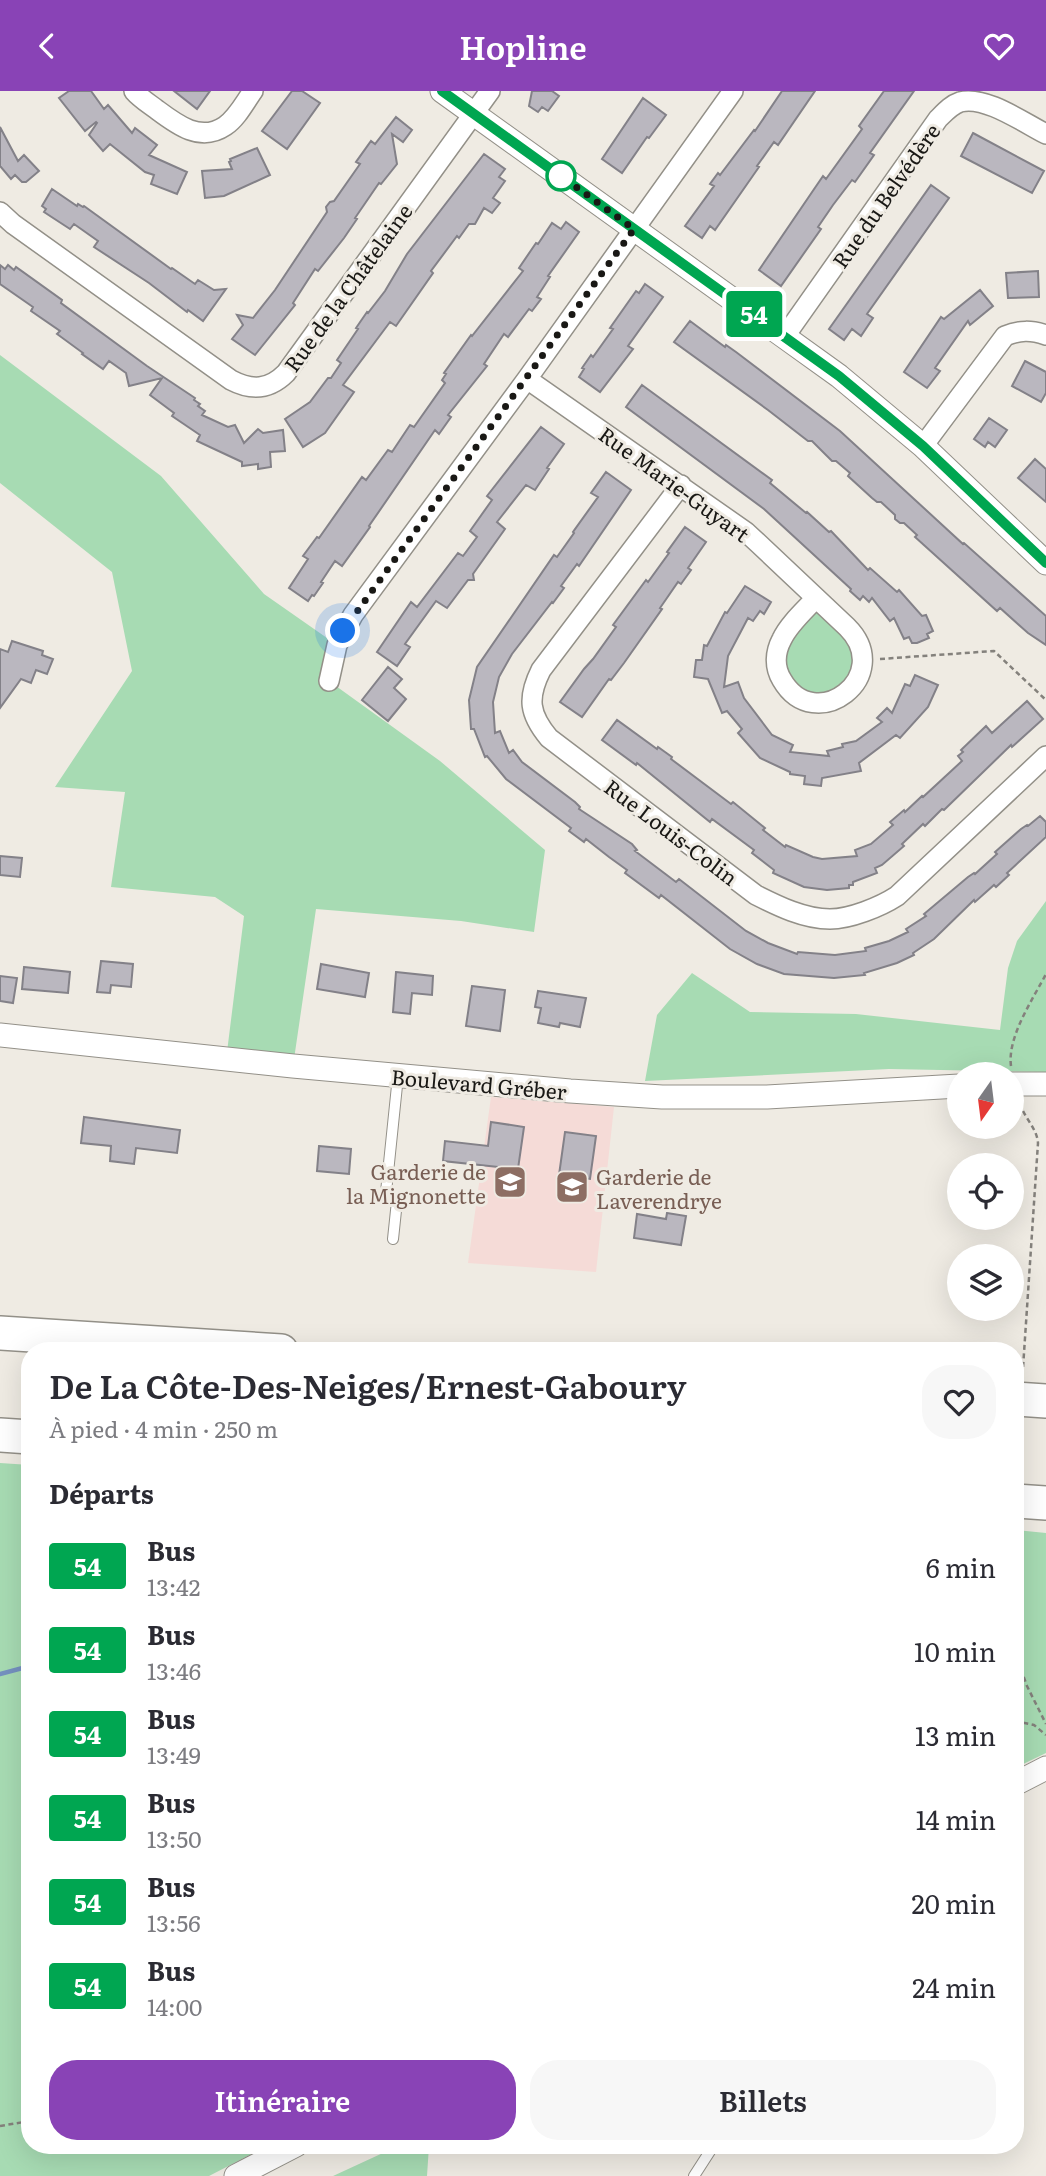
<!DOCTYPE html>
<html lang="fr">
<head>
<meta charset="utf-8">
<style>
	:root { --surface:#fff; --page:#f7f7f7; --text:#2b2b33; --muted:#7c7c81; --accent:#8943b6 }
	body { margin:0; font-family:Literata,serif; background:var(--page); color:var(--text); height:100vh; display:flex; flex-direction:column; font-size:26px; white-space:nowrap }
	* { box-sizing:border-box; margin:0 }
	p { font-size:23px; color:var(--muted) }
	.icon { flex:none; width:38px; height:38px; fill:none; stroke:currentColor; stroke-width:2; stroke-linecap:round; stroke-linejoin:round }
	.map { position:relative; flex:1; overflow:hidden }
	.details { position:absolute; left:21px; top:1251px; width:1003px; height:812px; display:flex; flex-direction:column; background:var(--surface); border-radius:28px; box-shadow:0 7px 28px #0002 }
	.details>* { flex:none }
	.badge { padding:0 14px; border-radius:5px; font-size:24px; line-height:46px }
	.needle { width:46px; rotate:194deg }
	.buttons { position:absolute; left:947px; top:971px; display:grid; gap:14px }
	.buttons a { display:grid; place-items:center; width:77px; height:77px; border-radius:50%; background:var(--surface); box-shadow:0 7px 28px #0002; font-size:35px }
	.you { position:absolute; width:35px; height:35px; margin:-18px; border:5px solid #fff; border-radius:50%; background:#1a73e8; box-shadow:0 0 0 10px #1a73e833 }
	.map>.badge { position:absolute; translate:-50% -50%; box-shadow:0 0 0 4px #fff }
	h2 { padding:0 28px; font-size:26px; line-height:63px }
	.round { display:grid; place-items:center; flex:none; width:74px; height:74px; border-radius:28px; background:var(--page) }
	.overview { display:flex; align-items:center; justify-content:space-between; height:119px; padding:0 28px }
	h1 { font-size:33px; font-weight:600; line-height:52px }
	.button { display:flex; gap:14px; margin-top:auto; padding:14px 28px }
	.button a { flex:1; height:80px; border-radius:28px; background:var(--accent); color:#fff; font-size:28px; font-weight:600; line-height:80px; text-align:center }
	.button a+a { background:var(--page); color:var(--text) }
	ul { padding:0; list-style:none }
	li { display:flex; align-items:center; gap:21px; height:84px; padding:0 28px }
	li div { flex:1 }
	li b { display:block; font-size:26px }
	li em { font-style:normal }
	li .badge { min-width:77px; font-weight:700; text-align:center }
	header { display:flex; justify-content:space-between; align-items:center; height:91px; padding:0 28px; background:var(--accent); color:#fff; font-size:32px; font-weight:600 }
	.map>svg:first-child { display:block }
	.education { fill:#f5dbd7 }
	.green { fill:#a7dbb3 }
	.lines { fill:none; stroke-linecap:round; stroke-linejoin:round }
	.stream { stroke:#7591c0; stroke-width:4.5 }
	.building { fill:#bab7bf; stroke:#838188; stroke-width:2 }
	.service-casing { stroke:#939088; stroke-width:12 }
	.minor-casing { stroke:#939088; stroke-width:22 }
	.tertiary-casing { stroke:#939088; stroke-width:25 }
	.motorway-casing { stroke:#939088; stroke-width:36 }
	.path { stroke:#84817c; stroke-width:2.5; stroke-dasharray:5 3.5; stroke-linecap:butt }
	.service { stroke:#fff; stroke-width:10 }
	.minor { stroke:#fff; stroke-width:19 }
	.tertiary { stroke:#fff; stroke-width:23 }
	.motorway { stroke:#fff; stroke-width:33 }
	.line-casing { stroke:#fff; stroke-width:16 }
	.line { stroke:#00a651; stroke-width:10 }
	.walk { stroke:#191815; stroke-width:7; stroke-dasharray:0 12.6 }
	.stop-dot { fill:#fff; stroke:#00a651; stroke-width:3.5 }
	.labels { text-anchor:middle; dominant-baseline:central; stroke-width:6; stroke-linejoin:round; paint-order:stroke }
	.street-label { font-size:21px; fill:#191815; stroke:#efebe3 }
	.education-label { font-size:21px; fill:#785e54; stroke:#efebe3; text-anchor:end }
</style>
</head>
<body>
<header><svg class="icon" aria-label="back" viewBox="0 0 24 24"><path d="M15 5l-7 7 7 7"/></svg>Hopline<svg class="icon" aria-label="heart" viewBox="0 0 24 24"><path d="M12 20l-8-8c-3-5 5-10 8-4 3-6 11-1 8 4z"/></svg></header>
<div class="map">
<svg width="1046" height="2085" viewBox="0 0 1046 2085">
	<rect width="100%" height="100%" fill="#efebe3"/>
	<!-- education -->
	<path class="education" d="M 491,1006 L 614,1016 L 596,1181 L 468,1172 Z"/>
	<!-- green -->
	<path class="green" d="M 0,264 L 161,385 L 264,503 L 337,554 L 329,590 L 440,670 L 545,759 L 534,841 L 461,830 L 316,818 L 293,975 L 226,969 L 244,825 L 215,806 L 111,796 L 125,701 L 55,696 L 132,580 L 112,481 L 0,392 Z
		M 816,507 L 853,542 L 861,579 L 819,612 L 777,576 Z
		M 1046,810 L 1046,981 L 889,978 L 645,990 L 657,924 L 692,882 L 750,921 L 856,923 L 1000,939 L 1008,877 L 1017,850 Z
		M 0,1372 L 30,1374 L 30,2054 L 267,2055 L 209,2085 L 0,2085 Z
		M 1015,1439 L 1046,1442 L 1046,1662 L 1015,1677 Z
		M 398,2055 L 429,2055 L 427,2085 L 333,2085 Z"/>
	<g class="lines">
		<!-- stream -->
		<path class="stream" d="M 0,1583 L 30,1575"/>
	</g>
	<!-- building -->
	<path class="building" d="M 69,0 L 91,0 L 104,18 L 108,14 L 132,42 L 135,37 L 157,54 L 149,64 L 187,81 L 177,103 L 151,93 L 154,84 L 145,81 L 110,53 L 103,60 L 89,44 L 97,32 L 96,31 L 85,40 L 59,7 Z
		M 174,0 L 210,0 L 197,18 Z
		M 292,0 L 302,0 L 320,12 L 287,58 L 262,40 Z
		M 532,0 L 552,0 L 559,5 L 548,20 L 542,16 L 538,21 L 529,15 Z
		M 782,0 L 815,0 L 778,54 L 774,51 L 757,75 L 759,76 L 715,139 L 710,135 L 702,147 L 685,135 L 714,95 L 710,93 L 718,82 L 720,84 L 754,39 L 755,40 Z
		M 884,0 L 914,0 L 870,62 L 874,64 L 855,91 L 852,89 L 833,114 L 818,136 L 821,138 L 781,195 L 759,179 L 823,85 L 826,88 L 862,38 L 859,35 Z
		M 643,7 L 666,24 L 649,47 L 647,46 L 622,82 L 602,68 Z
		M 396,26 L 412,39 L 403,51 L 392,43 L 397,73 L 381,93 L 379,92 L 355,127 L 357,128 L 344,147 L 318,180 L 315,178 L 293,212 L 295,214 L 255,264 L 232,248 L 243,234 L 237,224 L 253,227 L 275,199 L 327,121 L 326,116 L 330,111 L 334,110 L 360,73 L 356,71 L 371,50 L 375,53 Z
		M 0,36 L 18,70 L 24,64 L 39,80 L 26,91 L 22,91 L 15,84 L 11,88 L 0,75 Z
		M 973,42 L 1044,80 L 1032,102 L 961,65 Z
		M 257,57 L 270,84 L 224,105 L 205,107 L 202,80 L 232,78 L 229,71 L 231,70 L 230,68 Z
		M 484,63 L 505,78 L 499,86 L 505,90 L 493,107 L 500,112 L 492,122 L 484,117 L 475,133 L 469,133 L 459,147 L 457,145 L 431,180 L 433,182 L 396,235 L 390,231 L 343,294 L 354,301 L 325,342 L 303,356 L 285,328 L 310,311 L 328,287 L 331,287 L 341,272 L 337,269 L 358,238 L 356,237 L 367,221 L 368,222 L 385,200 L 407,163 Z
		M 931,94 L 949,107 L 867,223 L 873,227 L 861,245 L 852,238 L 844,249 L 829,238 Z
		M 52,98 L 77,115 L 78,113 L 83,116 L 84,115 L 171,178 L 172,177 L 195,193 L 198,189 L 214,199 L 226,198 L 203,230 L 188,219 L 187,221 L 149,192 L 94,156 L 98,150 L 74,133 L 70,138 L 44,121 L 46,118 L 42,115 Z
		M 566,131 L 579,141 L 548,185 L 550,186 L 537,206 L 541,208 L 532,220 L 529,218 L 508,246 L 504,243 L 484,273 L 487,275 L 448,324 L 451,326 L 439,343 L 435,339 L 369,435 L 370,436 L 342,475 L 335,470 L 321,491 L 323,492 L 314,505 L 312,504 L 308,510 L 289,497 L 308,468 L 303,465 L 317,446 L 319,447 L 362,386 L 366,389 L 388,359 L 392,361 L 410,334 L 414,336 L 445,292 L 442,289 L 446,283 L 444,282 L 471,244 L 472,245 L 523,180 L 519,177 L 536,152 L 538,153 L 552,132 L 561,138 Z
		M 0,174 L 5,178 L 8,174 L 14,179 L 16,176 L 62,209 L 61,212 L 147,275 L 195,307 L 194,309 L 200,313 L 198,315 L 205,320 L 202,324 L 228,336 L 235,334 L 244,352 L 258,338 L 263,342 L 283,339 L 285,360 L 270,361 L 271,376 L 258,378 L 258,373 L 242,375 L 242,371 L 197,350 L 200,344 L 172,325 L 174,322 L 150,304 L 162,287 L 129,295 L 126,282 L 109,270 L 103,278 L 82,263 L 83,262 L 57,243 L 60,240 L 31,220 L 33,216 L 0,193 Z
		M 1038,180 L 1039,206 L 1008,207 L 1006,182 Z
		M 645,193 L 663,206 L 628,255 L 633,258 L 600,301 L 579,286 L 584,278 L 582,277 L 591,264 L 593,266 L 613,238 L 610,237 L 636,200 L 639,202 Z
		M 980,199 L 993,215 L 970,234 L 968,230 L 935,277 L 940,280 L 927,297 L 904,281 L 941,226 L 944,228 Z
		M 690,230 L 725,256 L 726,254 L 736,261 L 840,340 L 963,453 L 964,452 L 1046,525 L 1046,554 L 1028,542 L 1000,517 L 997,520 L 915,446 L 917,444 L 904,432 L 900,432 L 895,428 L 895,424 L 881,411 L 877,411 L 872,407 L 848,385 L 850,382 L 836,370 L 832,370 L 812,350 L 808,350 L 768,319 L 674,251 Z
		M 1025,270 L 1046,281 L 1046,302 L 1041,311 L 1012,295 Z
		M 642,294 L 772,389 L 770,392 L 806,422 L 807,421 L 829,441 L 831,440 L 868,479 L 870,477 L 897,501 L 899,499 L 922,525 L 926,524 L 933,540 L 927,543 L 929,547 L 917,552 L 912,552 L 909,546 L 904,548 L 894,527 L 890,530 L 872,507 L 869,511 L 863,505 L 860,509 L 850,500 L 851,498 L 764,418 L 626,316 Z
		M 989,327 L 1007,339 L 995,356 L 988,351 L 985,356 L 974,348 Z
		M 541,336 L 564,353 L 547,377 L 549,378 L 535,399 L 526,394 L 497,431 L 505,438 L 473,483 L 474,489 L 468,489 L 447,517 L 436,510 L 405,553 L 410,556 L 397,575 L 377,561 L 411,511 L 417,516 L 458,462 L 463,465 L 477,446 L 470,440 L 492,409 L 487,405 Z
		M 1035,368 L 1046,378 L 1046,411 L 1018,387 Z
		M 606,381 L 631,399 L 579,475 L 577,473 L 561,495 L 564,497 L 553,512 L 552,511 L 512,563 L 499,586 L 493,611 L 495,642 L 500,640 L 509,662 L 513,659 L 522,671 L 575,711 L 580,716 L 579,718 L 632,753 L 637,759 L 635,760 L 676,791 L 679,788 L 746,840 L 768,852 L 797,863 L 798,861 L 835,864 L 866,860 L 865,857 L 889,850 L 908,841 L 906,838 L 926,825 L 924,823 L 968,786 L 974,782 L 975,783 L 997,763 L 995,761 L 1021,738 L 1027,734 L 1028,735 L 1040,725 L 1046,731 L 1046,746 L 1007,782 L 1009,784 L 996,796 L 994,794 L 975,811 L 974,809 L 934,848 L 913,862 L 914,864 L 897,872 L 864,882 L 865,884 L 834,887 L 784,883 L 757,873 L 730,858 L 661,804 L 659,807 L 625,782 L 627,779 L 609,766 L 586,748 L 584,751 L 569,740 L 571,737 L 506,688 L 487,665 L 485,666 L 474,638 L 471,638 L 469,609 L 477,576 L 554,464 L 557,466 L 574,442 L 573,441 L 598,406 L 591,402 Z
		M 685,436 L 706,451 L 688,477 L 691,479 L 681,493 L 678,491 L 660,517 L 662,518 L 624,572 L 611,589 L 609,588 L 582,626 L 560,611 L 584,578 L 593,568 L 616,536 L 613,534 L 646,489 L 648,491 L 669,462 L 667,461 Z
		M 745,495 L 771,511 L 764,523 L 760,520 L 753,530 L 748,527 L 728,565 L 724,596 L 738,591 L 744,607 L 772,644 L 793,654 L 790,661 L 829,665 L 827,660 L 843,656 L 842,653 L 856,650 L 882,631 L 877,627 L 887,617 L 892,622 L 905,593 L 910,595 L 915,584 L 938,594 L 928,616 L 900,647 L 896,644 L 859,672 L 861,680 L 822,687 L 821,695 L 804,693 L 805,685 L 790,683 L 790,681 L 760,667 L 738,642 L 742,638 L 727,620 L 722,622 L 708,588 L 694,586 L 696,569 L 702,569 L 704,554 L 707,555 L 725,521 L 727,522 Z
		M 12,550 L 43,560 L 42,564 L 53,568 L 47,583 L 36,579 L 31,592 L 21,588 L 0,617 L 0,558 L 8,561 Z
		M 388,576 L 402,588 L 394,597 L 406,608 L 388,630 L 362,609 Z
		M 1027,610 L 1043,628 L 1012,656 L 1011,654 L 944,719 L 942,718 L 925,735 L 923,733 L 902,753 L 904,755 L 882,774 L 875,777 L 877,782 L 853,791 L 853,794 L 849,794 L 849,797 L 827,799 L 804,796 L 773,782 L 774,779 L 752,762 L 754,759 L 712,728 L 710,731 L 637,672 L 636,674 L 602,649 L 617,629 L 657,658 L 658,656 L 672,666 L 671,668 L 731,713 L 733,711 L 765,737 L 763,739 L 785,756 L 786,754 L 813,766 L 822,768 L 857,765 L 855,759 L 871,753 L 893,734 L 890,731 L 904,719 L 905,721 L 922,705 L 923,706 L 962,670 L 958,665 L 963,661 L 961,659 L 986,635 L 992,642 Z
		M 0,765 L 22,767 L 20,786 L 0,784 Z
		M 101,870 L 133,873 L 131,896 L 111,894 L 110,902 L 97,901 Z
		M 321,873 L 369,882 L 365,906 L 317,898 Z
		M 24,876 L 70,881 L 68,902 L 22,898 Z
		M 396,881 L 433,885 L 432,904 L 412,902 L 410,923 L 393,921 Z
		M 0,885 L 17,887 L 13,912 L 0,910 Z
		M 472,895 L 505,899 L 500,940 L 466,935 Z
		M 538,900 L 586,907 L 580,936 L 560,932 L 559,936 L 538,932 L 541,917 L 535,916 Z
		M 84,1026 L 180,1039 L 177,1062 L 136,1057 L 134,1073 L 110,1070 L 111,1055 L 81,1052 Z
		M 491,1031 L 524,1036 L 518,1078 L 443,1070 L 445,1050 L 488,1055 Z
		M 565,1041 L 596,1045 L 590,1088 L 559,1084 Z
		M 319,1055 L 351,1058 L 349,1083 L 317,1080 Z
		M 667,1122 L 686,1125 L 681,1154 L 634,1147 L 637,1123 L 666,1128 Z"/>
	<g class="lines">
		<defs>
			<path id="service" d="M 393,1148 L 397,1110 L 386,1101 L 398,985
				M 694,2085 L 714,2054"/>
			<path id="minor" d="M 134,0 C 140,7 148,12 156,18 C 176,33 200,52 225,35 C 237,27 245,11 253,0
				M 0,121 L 13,133 L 231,289 C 252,300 269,299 286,282 L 490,0
				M 785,245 L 938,28 C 945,21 951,14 960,11 C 985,4 1024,32 1046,43
				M 527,288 L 746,441 L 759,453 L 847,536 C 896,585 815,646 782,589 C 774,576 775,561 782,548 C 789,533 805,519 816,507
				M 923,355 L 1005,245 C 1020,239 1031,239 1046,244
				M 681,394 L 541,579 C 527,607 529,623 549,647 L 756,804 C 778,815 804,828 830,828 C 850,828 880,816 897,805 L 1046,665
				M 329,590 L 337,554 L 353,524 L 527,288 L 733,0"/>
			<path id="tertiary" d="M 442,0 L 839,285 L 923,355 L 1046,472
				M 0,944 L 293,975 L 570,1000 L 662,1006 L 767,1006 L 959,995
				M 1012,993 L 1046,993
				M 1015,1693 L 1046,1677
				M 236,2085 L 296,2054"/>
			<path id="motorway" d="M 0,1242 L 281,1260
				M 1015,1308 L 1046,1310
				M 0,1344 L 30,1346
				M 1015,1410 L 1046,1412"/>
		</defs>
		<!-- service casing -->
		<use href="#service" class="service-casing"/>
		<!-- minor casing -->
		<use href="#minor" class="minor-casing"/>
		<!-- tertiary casing -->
		<use href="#tertiary" class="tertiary-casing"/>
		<!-- motorway casing -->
		<use href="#motorway" class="motorway-casing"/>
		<!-- path -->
		<path class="path" d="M 880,568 L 994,560 L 1046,609
			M 1011,975 C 1007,946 1033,908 1046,883
			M 1020,1012 C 1024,1027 1037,1037 1038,1052 L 1023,1277
			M 1016,1379 L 1020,1339
			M 1015,1562 L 1027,1595 L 1046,1633
			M 1015,1630 L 1034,1634 L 1046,1644
			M 0,2035 L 24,2031 L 30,2028"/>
		<!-- service -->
		<use href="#service" class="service"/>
		<!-- minor -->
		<use href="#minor" class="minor"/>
		<!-- tertiary -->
		<use href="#tertiary" class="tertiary"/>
		<!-- motorway -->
		<use href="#motorway" class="motorway"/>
	</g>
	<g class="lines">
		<defs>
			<path id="line" d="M 442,0 L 839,285 L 923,355 L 1046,472"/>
		</defs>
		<!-- line casing -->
		<use href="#line" class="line-casing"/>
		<!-- line -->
		<use href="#line" class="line"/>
		<!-- walk -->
		<path class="walk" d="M 343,540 L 634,138 L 557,82 L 561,85"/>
	</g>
	<!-- icons -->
	<defs>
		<symbol id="school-square" viewBox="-11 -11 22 22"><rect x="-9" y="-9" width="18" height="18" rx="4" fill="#8d6e63" stroke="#efebe3"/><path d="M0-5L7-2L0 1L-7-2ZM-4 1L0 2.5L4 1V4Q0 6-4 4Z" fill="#fff"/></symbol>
	</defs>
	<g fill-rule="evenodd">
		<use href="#school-square" x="491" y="1072" width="38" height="38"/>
		<use href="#school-square" x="553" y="1077" width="38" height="38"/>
	</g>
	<!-- markers -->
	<circle class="stop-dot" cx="561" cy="85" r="14"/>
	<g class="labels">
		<!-- street labels -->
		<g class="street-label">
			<text transform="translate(885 104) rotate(-55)">Rue du Belvédère</text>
			<text transform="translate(347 196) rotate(-54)">Rue de la Châtelaine</text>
			<text transform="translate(675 392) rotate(36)">Rue Marie-Guyart</text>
			<text transform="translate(672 740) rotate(37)">Rue Louis-Colin</text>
			<text transform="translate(479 992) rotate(5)">Boulevard Gréber</text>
		</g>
		<!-- education labels -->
		<g class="education-label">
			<text x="486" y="1079">Garderie de<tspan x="486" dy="24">la Mignonette</tspan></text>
			<text x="596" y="1084" text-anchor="start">Garderie de<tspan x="596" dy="24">Laverendrye</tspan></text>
		</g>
	</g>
</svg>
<div class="buttons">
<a><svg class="needle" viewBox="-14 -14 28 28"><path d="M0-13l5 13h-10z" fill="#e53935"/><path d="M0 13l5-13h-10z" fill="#7c7c81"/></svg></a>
<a><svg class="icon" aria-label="locate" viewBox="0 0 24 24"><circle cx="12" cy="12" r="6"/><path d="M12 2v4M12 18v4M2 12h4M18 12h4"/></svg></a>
<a><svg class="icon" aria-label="layers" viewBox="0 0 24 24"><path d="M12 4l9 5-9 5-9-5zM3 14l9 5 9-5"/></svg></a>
</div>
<div class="you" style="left:343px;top:540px"></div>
<b class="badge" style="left:754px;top:223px;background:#00a651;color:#fff">54</b>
<section class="details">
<div class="overview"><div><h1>De La Côte-Des-Neiges/Ernest-Gaboury</h1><p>À pied · 4 min · 250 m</p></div><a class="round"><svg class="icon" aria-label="heart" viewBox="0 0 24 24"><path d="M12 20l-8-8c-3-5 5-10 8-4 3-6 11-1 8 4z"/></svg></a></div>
<h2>Départs</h2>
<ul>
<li><span class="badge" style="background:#00a651;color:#fff">54</span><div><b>Bus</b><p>13:42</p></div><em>6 min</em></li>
<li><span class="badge" style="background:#00a651;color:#fff">54</span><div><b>Bus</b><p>13:46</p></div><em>10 min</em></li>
<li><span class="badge" style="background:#00a651;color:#fff">54</span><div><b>Bus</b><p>13:49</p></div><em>13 min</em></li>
<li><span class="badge" style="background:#00a651;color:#fff">54</span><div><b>Bus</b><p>13:50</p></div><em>14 min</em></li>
<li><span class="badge" style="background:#00a651;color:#fff">54</span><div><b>Bus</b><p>13:56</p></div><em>20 min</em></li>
<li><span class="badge" style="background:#00a651;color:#fff">54</span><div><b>Bus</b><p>14:00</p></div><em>24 min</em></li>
</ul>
<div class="button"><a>Itinéraire</a><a>Billets</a></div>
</section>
</div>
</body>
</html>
